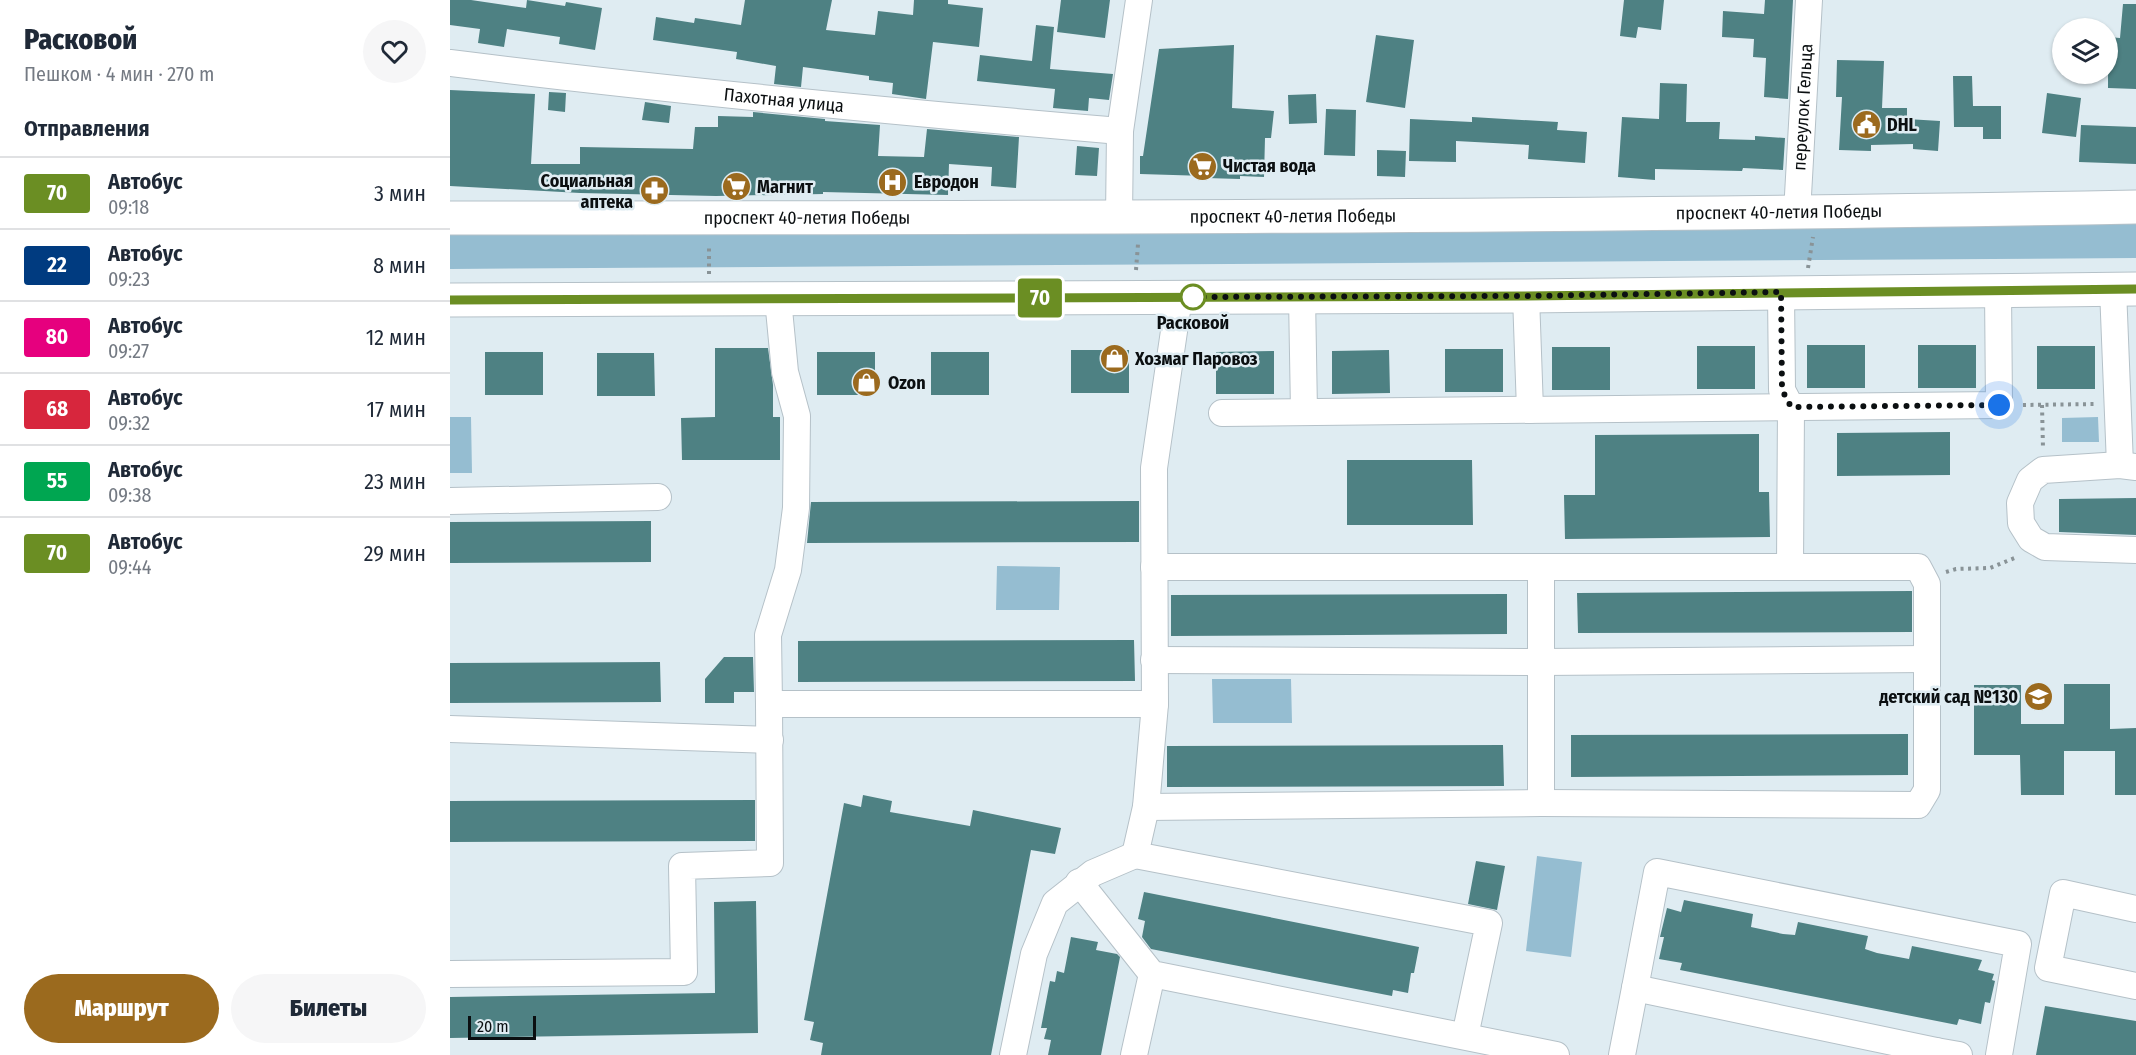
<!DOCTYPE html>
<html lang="ru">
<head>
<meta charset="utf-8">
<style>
	:root { --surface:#fff; --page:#f6f6f7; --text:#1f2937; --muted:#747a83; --line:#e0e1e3; --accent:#9b6a1e }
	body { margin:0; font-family:"Fira Sans Condensed",sans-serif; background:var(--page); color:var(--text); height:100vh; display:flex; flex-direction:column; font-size:22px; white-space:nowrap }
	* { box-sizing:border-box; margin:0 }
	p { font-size:20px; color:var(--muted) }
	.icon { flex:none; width:33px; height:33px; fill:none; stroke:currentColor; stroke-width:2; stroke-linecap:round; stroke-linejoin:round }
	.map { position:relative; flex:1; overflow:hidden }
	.sheet { display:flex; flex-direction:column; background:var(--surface); width:450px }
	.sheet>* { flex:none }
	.badge { padding:0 12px; border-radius:4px; font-size:21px; line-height:39px }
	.tools { position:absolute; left:1602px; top:18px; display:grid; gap:12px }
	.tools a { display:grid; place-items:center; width:66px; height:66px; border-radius:50%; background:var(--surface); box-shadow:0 2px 4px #0004; font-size:30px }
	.scale { position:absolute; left:18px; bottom:15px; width:68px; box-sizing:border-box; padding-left:6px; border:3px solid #0b0f11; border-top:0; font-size:16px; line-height:21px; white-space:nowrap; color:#0b0f11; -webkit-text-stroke:4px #dfecf2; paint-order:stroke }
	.you { position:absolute; width:30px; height:30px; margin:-15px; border:4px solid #fff; border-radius:50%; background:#1a73e8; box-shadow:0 0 0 9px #1a73e833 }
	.map>.badge { position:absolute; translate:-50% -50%; box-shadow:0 0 0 3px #fff }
	h2 { padding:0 24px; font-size:22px; line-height:54px }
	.round { display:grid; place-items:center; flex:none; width:63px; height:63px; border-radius:32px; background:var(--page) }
	.head { display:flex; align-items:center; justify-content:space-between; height:102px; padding:0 24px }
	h1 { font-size:28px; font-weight:800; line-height:45px }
	.action { display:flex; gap:12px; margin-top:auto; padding:12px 24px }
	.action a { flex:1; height:69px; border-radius:36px; background:var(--accent); color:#fff; font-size:24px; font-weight:800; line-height:69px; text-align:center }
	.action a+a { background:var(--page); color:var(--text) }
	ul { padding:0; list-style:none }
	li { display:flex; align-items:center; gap:18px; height:72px; padding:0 24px; border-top:2px solid var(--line) }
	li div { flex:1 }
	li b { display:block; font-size:22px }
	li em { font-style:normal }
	li .badge { min-width:66px; font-weight:700; text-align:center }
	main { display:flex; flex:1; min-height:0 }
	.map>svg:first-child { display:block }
	.green { fill:#95bdd1 }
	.building { fill:#4e8183 }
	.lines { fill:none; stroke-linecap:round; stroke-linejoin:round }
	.minor-casing { stroke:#b5c1c8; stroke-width:28 }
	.major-casing { stroke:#b5c1c8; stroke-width:35 }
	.path { stroke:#899397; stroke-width:4; stroke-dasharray:3 4.5; stroke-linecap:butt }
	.minor { stroke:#fff; stroke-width:26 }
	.major { stroke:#fff; stroke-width:33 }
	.line-casing { stroke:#fff; stroke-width:14 }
	.line { stroke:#6b8e23; stroke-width:9 }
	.walk { stroke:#0b0f11; stroke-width:6; stroke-dasharray:0 10.8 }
	.stop-dot { fill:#fff; stroke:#6b8e23; stroke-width:3 }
	.labels { text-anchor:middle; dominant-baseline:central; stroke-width:5; stroke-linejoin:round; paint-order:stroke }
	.street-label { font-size:18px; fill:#0b0f11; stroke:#dfecf2 }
	.poi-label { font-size:18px; font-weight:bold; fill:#0b0f11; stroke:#dfecf2; text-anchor:start }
	.stop-label { font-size:18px; font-weight:bold; fill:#0b0f11; stroke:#dfecf2 }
</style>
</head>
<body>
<main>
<section class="sheet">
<div class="head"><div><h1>Расковой</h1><p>Пешком · 4 мин · 270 m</p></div><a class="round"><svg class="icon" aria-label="heart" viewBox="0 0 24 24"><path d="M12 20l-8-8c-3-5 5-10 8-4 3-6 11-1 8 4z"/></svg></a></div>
<h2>Отправления</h2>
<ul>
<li><span class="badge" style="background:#6b8e23;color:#fff">70</span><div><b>Автобус</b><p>09:18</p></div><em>3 мин</em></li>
<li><span class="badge" style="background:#003b80;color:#fff">22</span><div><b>Автобус</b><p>09:23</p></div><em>8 мин</em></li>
<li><span class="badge" style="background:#e6007e;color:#fff">80</span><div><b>Автобус</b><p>09:27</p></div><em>12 мин</em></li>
<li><span class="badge" style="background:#d7263d;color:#fff">68</span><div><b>Автобус</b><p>09:32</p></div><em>17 мин</em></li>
<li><span class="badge" style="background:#00a651;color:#fff">55</span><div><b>Автобус</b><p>09:38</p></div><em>23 мин</em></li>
<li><span class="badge" style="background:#6b8e23;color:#fff">70</span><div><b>Автобус</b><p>09:44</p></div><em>29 мин</em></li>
</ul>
<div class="action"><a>Маршрут</a><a>Билеты</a></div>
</section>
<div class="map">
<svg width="1686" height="1055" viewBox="0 0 1686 1055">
	<rect width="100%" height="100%" fill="#dfecf2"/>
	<!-- green -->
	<path class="green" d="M 1686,218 L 1686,258 L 0,269 L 0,223 Z
		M 0,417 L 21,417 L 22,473 L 0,473 Z
		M 1648,417 L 1649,442 L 1612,442 L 1612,418 Z
		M 547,566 L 610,567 L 609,610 L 546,610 Z
		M 762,679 L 841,679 L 842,723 L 763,723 Z
		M 1087,856 L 1132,862 L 1121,957 L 1076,951 Z"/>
	<!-- building -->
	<path class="building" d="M 0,0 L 21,0 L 76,8 L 77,0 L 115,6 L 116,2 L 152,8 L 145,50 L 109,44 L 110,37 L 57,29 L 54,47 L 28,43 L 30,29 L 0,25 Z
		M 295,0 L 382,0 L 376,30 L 425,35 L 428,11 L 463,15 L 464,0 L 498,0 L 498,4 L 533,8 L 529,47 L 483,42 L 476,99 L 442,94 L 443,83 L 419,80 L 419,76 L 353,67 L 351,87 L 324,84 L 326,66 L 286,59 L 287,52 L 203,40 L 206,17 L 244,23 L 245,18 L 291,25 Z
		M 611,0 L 660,0 L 655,38 L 607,32 Z
		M 1174,0 L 1214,0 L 1211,30 L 1188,27 L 1186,38 L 1170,36 Z
		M 1315,0 L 1343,0 L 1338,99 L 1314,97 L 1316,58 L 1303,57 L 1304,39 L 1272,37 L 1273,11 L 1314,14 Z
		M 1673,4 L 1686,4 L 1686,89 L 1658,88 L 1658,37 L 1670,38 Z
		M 586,25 L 604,27 L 600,69 L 663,74 L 659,100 L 639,98 L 638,111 L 603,108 L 605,89 L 527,81 L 530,55 L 582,61 Z
		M 926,35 L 964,40 L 955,108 L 916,102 Z
		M 784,45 L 782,108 L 824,111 L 821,138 L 815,138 L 814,177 L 790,176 L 790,179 L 756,178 L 756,176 L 690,174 L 690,156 L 693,156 L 709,49 Z
		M 1387,60 L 1434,61 L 1432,108 L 1457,108 L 1457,119 L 1490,121 L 1488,151 L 1463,149 L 1463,144 L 1421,145 L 1421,151 L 1389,150 L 1392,97 L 1386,97 Z
		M 1503,76 L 1522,76 L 1523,106 L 1551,106 L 1551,139 L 1533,139 L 1533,127 L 1504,127 Z
		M 1210,83 L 1237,84 L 1236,122 L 1270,122 L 1269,139 L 1305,140 L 1305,136 L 1335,138 L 1333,170 L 1293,168 L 1292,171 L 1205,169 L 1205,180 L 1168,177 L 1172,117 L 1209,119 Z
		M 0,90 L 85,94 L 81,164 L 130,164 L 130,147 L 243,149 L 245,127 L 268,127 L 268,116 L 303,117 L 303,112 L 375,119 L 375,121 L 430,125 L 428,156 L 474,157 L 477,129 L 569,137 L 566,188 L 541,186 L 542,167 L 499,164 L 498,195 L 373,192 L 373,194 L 266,196 L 130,193 L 0,186 Z
		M 99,92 L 116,93 L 115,112 L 98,110 Z
		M 1597,93 L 1631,98 L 1626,137 L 1592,133 Z
		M 866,94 L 867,123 L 839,124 L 838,95 Z
		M 195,102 L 221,106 L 219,123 L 192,120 Z
		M 876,109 L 906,110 L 905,156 L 874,155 Z
		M 1022,117 L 1108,122 L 1107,130 L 1137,132 L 1135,163 L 1078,159 L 1079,145 L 1006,141 L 1006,162 L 959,161 L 960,119 L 1022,122 Z
		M 1631,125 L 1686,127 L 1686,164 L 1629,162 Z
		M 627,146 L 649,148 L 647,176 L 625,175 Z
		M 927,150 L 956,151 L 955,177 L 927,176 Z
		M 1357,345 L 1415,345 L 1415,388 L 1357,388 Z
		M 1468,345 L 1526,345 L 1526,388 L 1468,388 Z
		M 1247,346 L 1305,346 L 1305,389 L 1247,389 Z
		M 1587,346 L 1645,346 L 1645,389 L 1587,389 Z
		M 1102,347 L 1160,347 L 1160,390 L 1102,390 Z
		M 265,348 L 318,348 L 323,385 L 323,417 L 330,417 L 330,460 L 232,460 L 231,418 L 265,417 Z
		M 995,349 L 1053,349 L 1053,392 L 995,392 Z
		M 621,350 L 679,350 L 679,393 L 621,393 Z
		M 939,350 L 940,393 L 882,394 L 882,351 Z
		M 824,351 L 824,394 L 766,394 L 766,352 Z
		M 35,352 L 93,352 L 93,395 L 35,395 Z
		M 367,352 L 425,352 L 425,395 L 367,395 Z
		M 481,352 L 539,352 L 539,395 L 481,395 Z
		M 147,353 L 204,353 L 205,396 L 147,396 Z
		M 1500,432 L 1500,475 L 1387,476 L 1387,433 Z
		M 1309,434 L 1309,492 L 1319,492 L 1320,537 L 1115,539 L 1114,495 L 1145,495 L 1145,435 Z
		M 897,460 L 1022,460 L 1023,525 L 897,525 Z
		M 1686,498 L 1686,535 L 1609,532 L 1609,499 Z
		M 689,501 L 689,542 L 357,543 L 361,502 Z
		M 201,521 L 201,562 L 0,563 L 0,522 Z
		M 1462,591 L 1462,632 L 1128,633 L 1127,593 Z
		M 1057,594 L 1057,634 L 721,636 L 721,595 Z
		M 684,640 L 685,681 L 348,682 L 348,641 Z
		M 274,657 L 303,657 L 304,692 L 284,692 L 284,703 L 255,703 L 255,679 Z
		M 210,662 L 211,702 L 0,703 L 0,663 Z
		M 1614,684 L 1660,684 L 1660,729 L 1686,728 L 1686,795 L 1665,795 L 1665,751 L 1614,751 L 1614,795 L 1571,795 L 1570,755 L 1524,755 L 1524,685 L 1571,685 L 1571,724 L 1614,724 Z
		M 1458,734 L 1458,775 L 1121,777 L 1121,735 Z
		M 1053,745 L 1054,786 L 717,787 L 717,746 Z
		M 413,795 L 442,801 L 440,812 L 520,826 L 523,810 L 611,828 L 605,854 L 581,850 L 541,1055 L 371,1055 L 373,1043 L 360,1040 L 364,1022 L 354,1020 L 394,803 L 411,807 Z
		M 305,800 L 305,841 L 0,842 L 0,801 Z
		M 1026,861 L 1055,866 L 1047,910 L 1018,904 Z
		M 694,892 L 969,947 L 964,973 L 961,973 L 958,993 L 943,990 L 942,996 L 701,949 L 692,937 L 695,921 L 688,919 Z
		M 1234,900 L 1303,914 L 1301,927 L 1333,934 L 1345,935 L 1348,922 L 1418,936 L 1415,949 L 1427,953 L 1459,959 L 1462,946 L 1532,960 L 1528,970 L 1544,974 L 1542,980 L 1545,981 L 1540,1003 L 1535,1002 L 1531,1024 L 1509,1019 L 1507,1025 L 1230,970 L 1232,963 L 1209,959 L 1214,937 L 1210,937 L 1217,908 L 1231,912 Z
		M 306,901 L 308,1033 L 0,1038 L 0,997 L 265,993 L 264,902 Z
		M 621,937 L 648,942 L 646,950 L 667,954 L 670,957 L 651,1055 L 598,1055 L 601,1040 L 594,1039 L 597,1028 L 591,1028 L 600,981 L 605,982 L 607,971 L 614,973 Z
		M 1595,1006 L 1686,1021 L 1686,1055 L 1586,1055 Z"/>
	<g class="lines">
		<defs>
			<g id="minor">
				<path id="s1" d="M 0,63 C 223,91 446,112 670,131"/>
				<path id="s2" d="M 1347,213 L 1359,0"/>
				<path d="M 669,218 L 670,131 L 689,0"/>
				<path d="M 1663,289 L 1670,465"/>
				<path d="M 1331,292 L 1332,390 L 1341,407 L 1340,567"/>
				<path d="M 852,296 L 854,412"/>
				<path d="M 1076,296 L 1080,410"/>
				<path d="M 729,297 L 704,468 L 705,704 L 696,807 L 685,855 L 1039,923 L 1015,1036"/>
				<path d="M 772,413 L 1549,405 L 1548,290"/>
				<path d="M 1686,467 L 1670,465 L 1593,470 L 1580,480 L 1570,503 L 1571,523 L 1581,539 L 1595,547 L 1686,550"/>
				<path d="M 0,501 L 208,497"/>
				<path d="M 1091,567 L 1091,803"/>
				<path d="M 704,660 L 1091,662 L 1477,659"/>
				<path d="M 319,704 L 318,635 L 338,570 L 346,508 L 347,416 L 335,372 L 328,299"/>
				<path d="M 0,729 L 320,740"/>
				<path d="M 696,807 L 1091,803 L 1468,805 L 1477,790 L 1477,584 L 1468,567 L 704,567"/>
				<path d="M 629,882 L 702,974 L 1106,1055"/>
				<path d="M 1686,909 L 1613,893 L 1598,968 L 1686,986"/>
				<path d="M 0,974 L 234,972 L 232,866 L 320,863 L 319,704 L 705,704"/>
				<path d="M 1185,988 L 1207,872 L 1568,944 L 1549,1055"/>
				<path d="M 1486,1051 L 1509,1055"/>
				<path d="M 563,1055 L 584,954 L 605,903 L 643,873 L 685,855"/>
				<path d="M 684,1055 L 702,974"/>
				<path d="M 1172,1055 L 1185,988 L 1486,1051 L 1485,1055"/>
			</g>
			<g id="major">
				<path id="s3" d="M 0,218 C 562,218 1124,217 1686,207"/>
				<path d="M 0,300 L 1076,296 L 1686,289"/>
			</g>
		</defs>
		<!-- minor casing -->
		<use href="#minor" class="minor-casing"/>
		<!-- major casing -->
		<use href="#major" class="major-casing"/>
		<!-- path -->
		<path class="path" d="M 1358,268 L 1363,237
			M 686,270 L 688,244
			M 259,274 L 259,246
			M 1573,405 L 1646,404
			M 1592,405 L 1593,448
			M 1496,572 L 1506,569 L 1540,568 L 1567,557"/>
		<!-- minor -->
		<use href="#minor" class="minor"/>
		<!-- major -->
		<use href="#major" class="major"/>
	</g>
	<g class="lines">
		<defs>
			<path id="line" d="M 0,300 L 1076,296 L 1686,289"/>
		</defs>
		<!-- line casing -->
		<use href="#line" class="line-casing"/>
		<!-- line -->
		<use href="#line" class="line"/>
		<!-- walk -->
		<path class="walk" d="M 743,297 L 1076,296 L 1331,292 L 1332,390 L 1341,407 L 1549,405"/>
	</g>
	<!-- icons -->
	<defs>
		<symbol id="civic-disc" viewBox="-11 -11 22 22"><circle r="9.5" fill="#9b6a1e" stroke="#dfecf2"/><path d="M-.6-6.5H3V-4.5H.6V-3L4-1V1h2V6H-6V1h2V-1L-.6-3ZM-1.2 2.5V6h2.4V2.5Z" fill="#fff"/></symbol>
		<symbol id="supermarket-disc" viewBox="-11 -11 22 22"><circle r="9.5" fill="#9b6a1e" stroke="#dfecf2"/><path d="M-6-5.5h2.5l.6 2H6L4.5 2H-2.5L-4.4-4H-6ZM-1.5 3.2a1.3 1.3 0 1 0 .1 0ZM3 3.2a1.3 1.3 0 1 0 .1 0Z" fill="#fff"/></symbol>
		<symbol id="hospital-disc" viewBox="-11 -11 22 22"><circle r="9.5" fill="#9b6a1e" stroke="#dfecf2"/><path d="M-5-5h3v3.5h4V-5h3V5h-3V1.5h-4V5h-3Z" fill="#fff"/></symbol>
		<symbol id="pharmacy-disc" viewBox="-11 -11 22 22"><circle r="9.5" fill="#9b6a1e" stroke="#dfecf2"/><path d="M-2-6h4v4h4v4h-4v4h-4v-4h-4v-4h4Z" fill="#fff"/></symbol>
		<symbol id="shop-disc" viewBox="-11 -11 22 22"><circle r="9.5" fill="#9b6a1e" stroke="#dfecf2"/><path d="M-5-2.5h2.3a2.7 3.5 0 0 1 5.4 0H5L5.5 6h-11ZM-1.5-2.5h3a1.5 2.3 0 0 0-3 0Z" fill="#fff"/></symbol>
		<symbol id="school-disc" viewBox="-11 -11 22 22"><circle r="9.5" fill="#9b6a1e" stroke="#dfecf2"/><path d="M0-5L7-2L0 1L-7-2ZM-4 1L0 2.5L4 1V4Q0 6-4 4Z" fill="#fff"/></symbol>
	</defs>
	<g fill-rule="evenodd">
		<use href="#civic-disc" x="1400" y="108" width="33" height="33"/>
		<use href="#supermarket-disc" x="736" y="150" width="33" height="33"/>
		<use href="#hospital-disc" x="426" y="166" width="33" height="33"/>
		<use href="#supermarket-disc" x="270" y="170" width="33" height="33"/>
		<use href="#pharmacy-disc" x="188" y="174" width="33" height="33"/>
		<use href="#shop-disc" x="648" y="342" width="33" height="33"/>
		<use href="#shop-disc" x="400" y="366" width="33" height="33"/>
		<use href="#school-disc" x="1572" y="680" width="33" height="33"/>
	</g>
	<!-- markers -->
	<circle class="stop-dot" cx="743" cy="297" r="12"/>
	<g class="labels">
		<!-- street labels -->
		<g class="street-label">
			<text stroke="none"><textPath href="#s1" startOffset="336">Пахотная улица</textPath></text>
			<text stroke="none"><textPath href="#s2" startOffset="106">переулок Гельца</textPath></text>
			<text stroke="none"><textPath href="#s3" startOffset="1329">проспект 40-летия Победы</textPath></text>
			<text stroke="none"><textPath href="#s3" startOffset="843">проспект 40-летия Победы</textPath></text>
			<text stroke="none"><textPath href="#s3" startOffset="357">проспект 40-летия Победы</textPath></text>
		</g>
		<!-- poi labels -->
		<g class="poi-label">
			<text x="1437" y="125">DHL</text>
			<text x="773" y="166">Чистая вода</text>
			<text x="183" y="181" text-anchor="end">Социальная<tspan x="183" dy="21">аптека</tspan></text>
			<text x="464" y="182">Евродон</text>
			<text x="307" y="187">Магнит</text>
			<text x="685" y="359">Хозмаг Паровоз</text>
			<text x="438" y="383">Ozon</text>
			<text x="1568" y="697" text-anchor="end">детский сад №130</text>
		</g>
		<!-- stop labels -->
		<g class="stop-label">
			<text x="743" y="323">Расковой</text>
		</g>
	</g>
</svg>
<div class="tools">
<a><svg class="icon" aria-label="layers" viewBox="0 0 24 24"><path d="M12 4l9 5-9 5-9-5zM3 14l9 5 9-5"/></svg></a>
</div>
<div class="scale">20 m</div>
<div class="you" style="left:1549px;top:405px"></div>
<b class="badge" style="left:590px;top:298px;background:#6b8e23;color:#fff">70</b>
</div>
</main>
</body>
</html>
